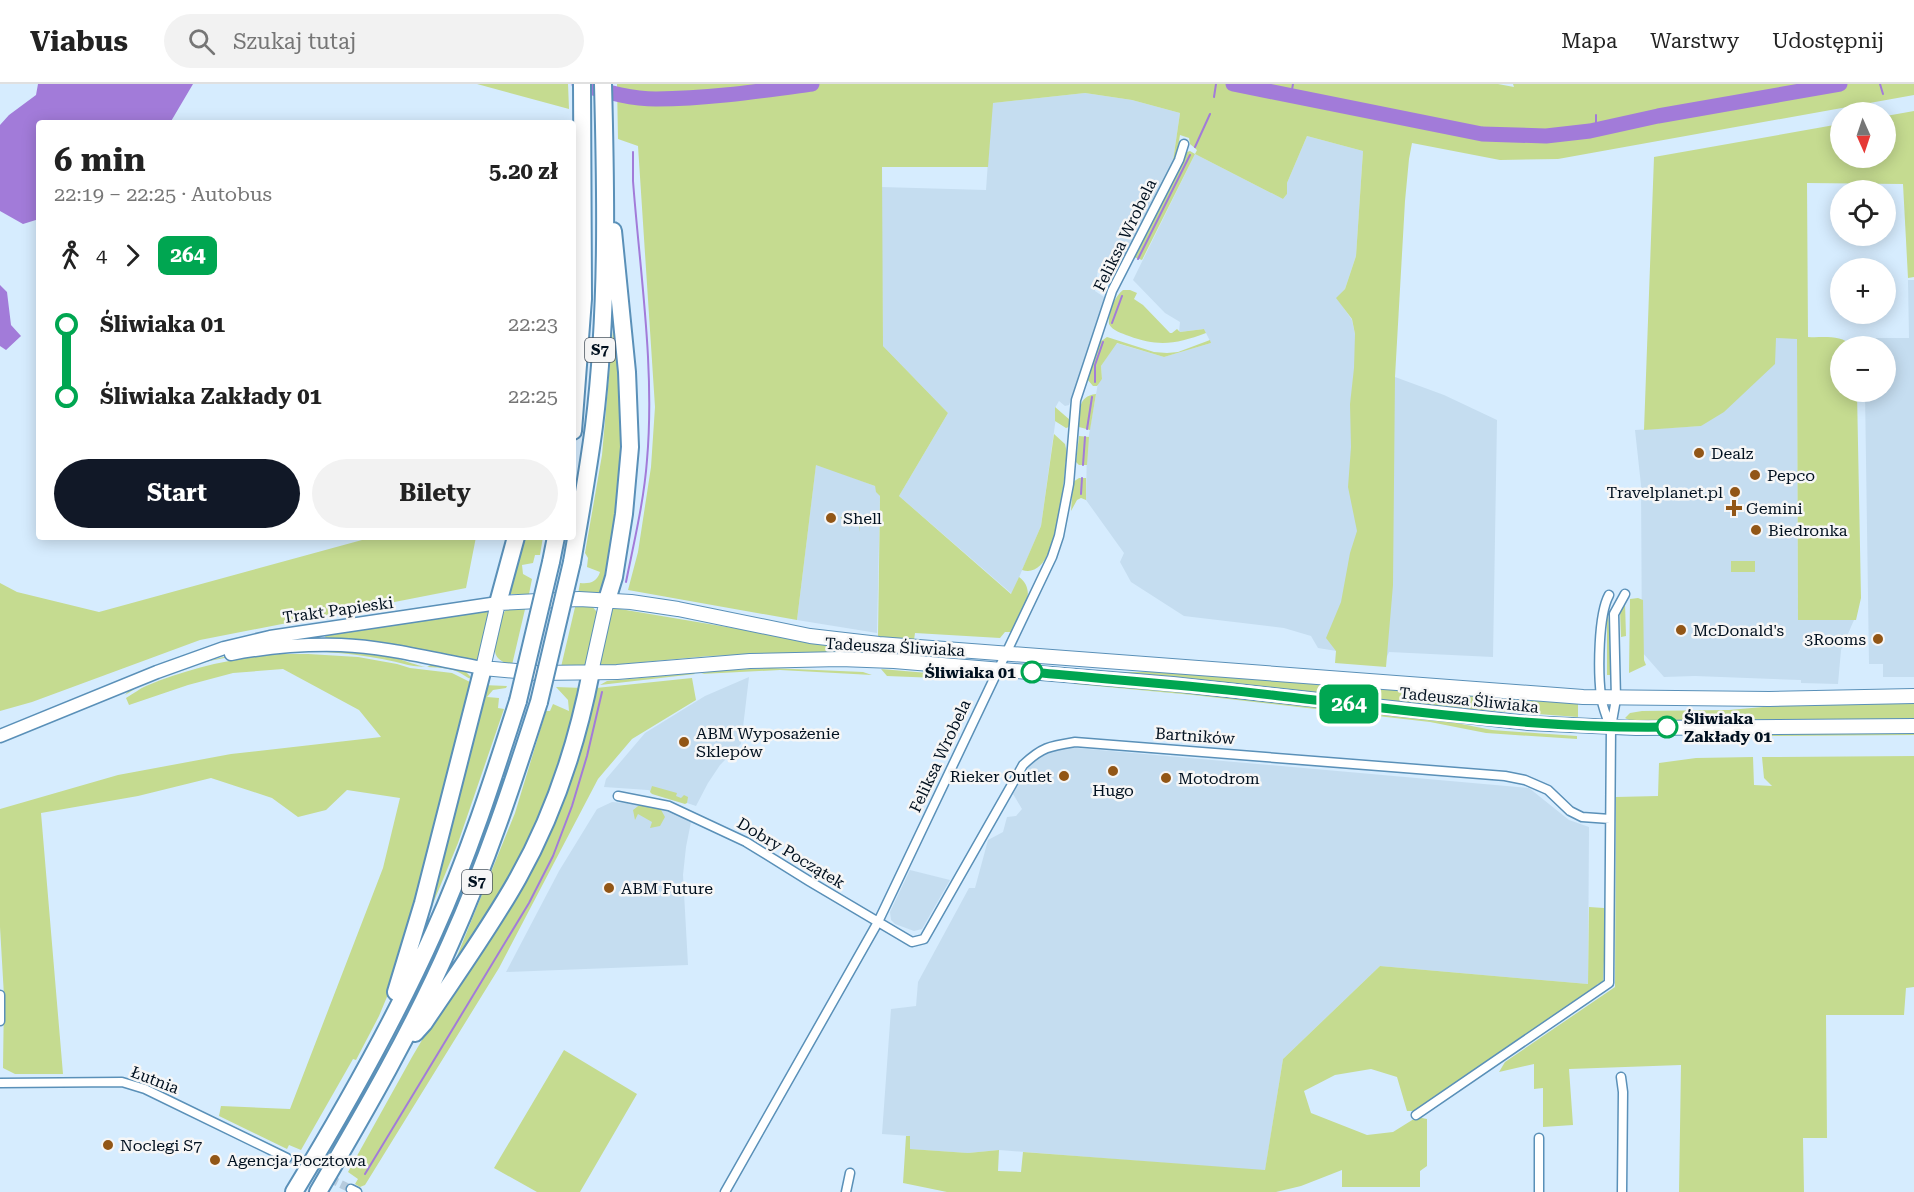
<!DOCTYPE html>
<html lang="pl">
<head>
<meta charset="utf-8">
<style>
	:root { --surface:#fff; --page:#f2f2f2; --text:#222; --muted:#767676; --line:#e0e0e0; --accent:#111827 }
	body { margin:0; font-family:"Roboto Serif",serif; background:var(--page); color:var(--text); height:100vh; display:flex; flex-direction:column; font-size:22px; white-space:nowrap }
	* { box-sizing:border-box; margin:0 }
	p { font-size:20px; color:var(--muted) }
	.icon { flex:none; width:33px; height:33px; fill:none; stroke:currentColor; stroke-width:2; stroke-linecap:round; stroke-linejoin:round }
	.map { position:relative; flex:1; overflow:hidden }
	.side { position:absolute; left:36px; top:36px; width:540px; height:420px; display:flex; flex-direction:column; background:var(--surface); border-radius:6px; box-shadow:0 3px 15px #0003 }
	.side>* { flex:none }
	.badge { padding:0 12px; border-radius:9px; font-size:21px; line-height:39px }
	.needle { width:39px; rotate:177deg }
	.buttons { position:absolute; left:1830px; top:18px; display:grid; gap:12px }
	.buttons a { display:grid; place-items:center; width:66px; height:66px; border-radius:50%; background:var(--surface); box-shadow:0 3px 15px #0003; font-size:30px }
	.map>.badge { position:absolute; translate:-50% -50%; box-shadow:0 0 0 3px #fff }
	.legs { display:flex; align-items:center; gap:9px; height:66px; padding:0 18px; font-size:20px }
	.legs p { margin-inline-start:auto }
	.headline { display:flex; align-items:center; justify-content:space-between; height:102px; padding:0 18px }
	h1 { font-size:33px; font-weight:700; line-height:45px }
	.button { display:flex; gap:12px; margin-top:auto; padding:12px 18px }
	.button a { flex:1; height:69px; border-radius:36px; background:var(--accent); color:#fff; font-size:24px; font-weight:700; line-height:69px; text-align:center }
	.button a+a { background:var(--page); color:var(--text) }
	ul { padding:0 18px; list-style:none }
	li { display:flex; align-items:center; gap:21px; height:72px; font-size:22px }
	li i { display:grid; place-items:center; width:9px; height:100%; margin:0 8px; background:currentColor }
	li i::after { content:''; width:15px; height:15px; margin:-8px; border:4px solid; border-radius:50%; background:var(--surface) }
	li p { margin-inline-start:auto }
	li:first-child i { background:linear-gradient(#0000 50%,currentColor 0) }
	li:last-child i { background:linear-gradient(currentColor 50%,#0000 0) }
	header { display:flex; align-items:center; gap:36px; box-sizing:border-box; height:84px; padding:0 30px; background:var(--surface); border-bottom:2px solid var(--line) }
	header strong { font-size:28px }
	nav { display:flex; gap:33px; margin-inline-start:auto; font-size:21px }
	.search { width:420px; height:54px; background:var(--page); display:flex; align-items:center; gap:15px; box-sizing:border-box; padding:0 21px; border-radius:33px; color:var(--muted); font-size:22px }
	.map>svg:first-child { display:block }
	.built { fill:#c5ddf0 }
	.green { fill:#c5db90 }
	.water { fill:#a27bd9 }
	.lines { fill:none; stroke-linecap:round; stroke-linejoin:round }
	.stream { stroke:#a27bd9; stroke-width:2 }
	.river { stroke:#a27bd9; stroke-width:15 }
	.street-tunnel { stroke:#b6cbdd; stroke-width:8; stroke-dasharray:8 4; stroke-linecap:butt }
	.street-casing { stroke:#5a90b8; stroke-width:11 }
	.secondary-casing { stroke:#5a90b8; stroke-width:15 }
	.primary-casing { stroke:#5a90b8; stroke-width:16 }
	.highway-casing { stroke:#5a90b8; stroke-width:20 }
	.street { stroke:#fff; stroke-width:8 }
	.secondary { stroke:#fff; stroke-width:12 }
	.primary { stroke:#fff; stroke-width:14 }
	.highway { stroke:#fff; stroke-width:16 }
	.highway-bridge-casing { stroke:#5a90b8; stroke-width:20; stroke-linecap:butt }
	.highway-bridge { stroke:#fff; stroke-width:16 }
	.line-1-casing { stroke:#fff; stroke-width:14 }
	.line-1 { stroke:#00a651; stroke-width:9 }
	.poi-dot { fill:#925616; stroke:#f6f6f6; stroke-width:2 }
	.stop-1-dot { fill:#fff; stroke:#00a651; stroke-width:3 }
	.labels { text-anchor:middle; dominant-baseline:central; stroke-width:5; stroke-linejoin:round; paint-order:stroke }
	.shield { fill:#f6f6f6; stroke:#4a5560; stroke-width:1.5 }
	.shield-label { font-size:15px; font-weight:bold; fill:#00101f }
	.street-label { font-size:16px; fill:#00101f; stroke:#f6f6f6 }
	.poi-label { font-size:16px; fill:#00101f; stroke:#f6f6f6; text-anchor:start }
	.stop-label { font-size:16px; font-weight:bold; fill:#00101f; stroke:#f6f6f6; text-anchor:end }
</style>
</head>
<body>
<header>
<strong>Viabus</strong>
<div class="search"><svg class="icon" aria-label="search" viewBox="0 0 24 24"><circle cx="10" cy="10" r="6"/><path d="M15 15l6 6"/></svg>Szukaj tutaj</div>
<nav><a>Mapa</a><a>Warstwy</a><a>Udostępnij</a></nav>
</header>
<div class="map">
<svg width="1914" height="1108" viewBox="0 0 1914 1108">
	<rect width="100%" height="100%" fill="#d6ecfe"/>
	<!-- built -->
	<path class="built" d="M 1085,9 L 1132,16 L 1180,29 L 1173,77 L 1121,180 L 1098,185 L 1095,207 L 1107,215 L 1069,321 L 1065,322 L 1059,317 L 1055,324 L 1057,326 L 1041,442 L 1012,510 L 899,412 L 948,329 L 883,262 L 881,103 L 986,106 L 992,19 Z
		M 1307,52 L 1363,67 L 1356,172 L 1345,205 L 1337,214 L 1352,236 L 1355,250 L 1355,284 L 1395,293 L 1444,311 L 1497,336 L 1493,573 L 1389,568 L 1386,575 L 1318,564 L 1311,552 L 1284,544 L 1184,532 L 1131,498 L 1120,478 L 1124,469 L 1086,416 L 1087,362 L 1098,299 L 1102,295 L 1101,282 L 1116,259 L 1164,273 L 1211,259 L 1204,245 L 1179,248 L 1180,238 L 1165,229 L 1133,196 L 1195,70 L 1283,115 L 1287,110 L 1287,99 Z
		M 1908,196 L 1914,196 L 1914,593 L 1883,593 L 1883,580 L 1869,580 L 1865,308 L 1886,308 L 1886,262 L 1865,262 L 1864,254 L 1909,254 Z
		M 1776,254 L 1797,254 L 1798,535 L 1854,536 L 1841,566 L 1838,600 L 1801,599 L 1801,596 L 1695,592 L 1664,593 L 1642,568 L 1641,401 L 1635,346 L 1701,342 Z
		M 816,380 L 875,402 L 880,412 L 877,549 L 797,536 Z
		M 749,593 L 741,660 L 720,681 L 708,699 L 696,722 L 648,706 L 604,703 L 606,695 L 645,649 L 705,612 Z
		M 1065,663 L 1529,704 L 1569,736 L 1589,743 L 1588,900 L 1380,882 L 1283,975 L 1265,1087 L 999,1066 L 968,1069 L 909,1065 L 910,1052 L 882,1050 L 891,925 L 916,922 L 918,898 L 969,804 L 975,804 L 988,756 L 1003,748 L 1007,733 L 1016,732 L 1022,725 L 1013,710 L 1030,681 L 1047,669 Z
		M 612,718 L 640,720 L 669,727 L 691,738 L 686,763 L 683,791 L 688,881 L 506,888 L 559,787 L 597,725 Z
		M 910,786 L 950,796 L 922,845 L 914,847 L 895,840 L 891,836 L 890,828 Z"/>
	<!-- green -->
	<path class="green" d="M 477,0 L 568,0 L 569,25 Z
		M 617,0 L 1498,0 L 1514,3 L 1513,0 L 1914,0 L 1914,11 L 1558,75 L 1500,76 L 1412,59 L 1409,75 L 1405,117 L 1395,293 L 1393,501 L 1386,583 L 1335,579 L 1336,567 L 1326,554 L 1341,518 L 1350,469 L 1357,447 L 1348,403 L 1351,363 L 1350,320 L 1354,284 L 1355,250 L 1352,235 L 1336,214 L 1345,205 L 1356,172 L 1363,67 L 1307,52 L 1287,99 L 1287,110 L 1283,115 L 1195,70 L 1142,176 L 1134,173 L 1187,68 L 1190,67 L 1195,70 L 1197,66 L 1190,60 L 1189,54 L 1180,51 L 1176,74 L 1162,102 L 1160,102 L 1173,77 L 1180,29 L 1132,16 L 1085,9 L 993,19 L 988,83 L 882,83 L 883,262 L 948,329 L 899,412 L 1011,510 L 1019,493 C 1039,508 1020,531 1012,548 L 1005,548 L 1000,554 L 915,549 L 914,556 L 878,553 L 880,412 L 876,408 L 875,402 L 816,381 L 797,536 L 628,506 L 638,468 L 651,383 L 655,323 L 638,62 L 618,55 Z
		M 1914,27 L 1914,193 L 1908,194 L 1903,100 L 1807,99 L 1808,253 C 1823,254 1841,250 1852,262 L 1840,262 L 1840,308 L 1857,308 L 1861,514 L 1856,536 L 1798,536 L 1797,255 L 1776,254 L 1775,280 L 1724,328 L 1701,342 L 1644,346 L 1654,73 L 1840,40 L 1840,74 L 1886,74 L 1886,32 Z
		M 1123,206 L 1130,206 L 1137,209 L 1134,215 L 1143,221 L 1170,249 L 1172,249 L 1177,245 L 1180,248 L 1204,245 L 1206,249 C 1177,260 1158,263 1129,252 C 1121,249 1113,247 1109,240 C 1108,229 1114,213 1123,206 Z
		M 615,223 L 620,266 L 624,399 L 603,510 L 578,510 L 580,499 C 590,500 597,498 600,488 L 587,483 L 588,474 L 585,469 L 602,371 Z
		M 1107,253 L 1154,268 L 1167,269 L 1178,268 L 1210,256 L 1211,259 L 1164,273 L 1117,259 L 1101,282 L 1102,295 L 1097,302 L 1093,302 L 1087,295 L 1100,258 Z
		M 1096,310 L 1090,346 L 1079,343 C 1080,328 1077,312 1096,310 Z
		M 1055,323 L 1070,336 L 1069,343 L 1066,344 L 1055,337 Z
		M 1054,350 L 1065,360 L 1067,369 C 1063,393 1060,498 1022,486 L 1041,442 Z
		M 1079,352 L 1089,353 L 1087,381 L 1079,381 L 1076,378 Z
		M 1079,394 L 1086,394 L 1086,416 L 1081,414 L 1077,416 L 1071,427 L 1073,398 Z
		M 853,426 L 865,436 L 864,439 L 860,439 L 860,448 L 859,440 L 856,436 L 840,434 Z
		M 373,453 L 476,453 L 466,504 L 200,556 L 32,618 L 0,627 L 0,499 L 17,508 L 99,528 Z
		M 523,453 L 543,453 L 540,471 L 535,471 L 533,479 L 522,481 L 523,490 L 532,495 L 529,510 L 509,510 Z
		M 1731,477 L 1755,477 L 1755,488 L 1731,488 Z
		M 1638,514 L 1643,516 L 1644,576 L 1646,581 L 1629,589 L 1630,515 Z
		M 576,519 L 592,522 L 600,532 L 588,578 L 583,582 L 561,583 Z
		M 1625,519 L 1626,552 L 1621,553 L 1620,527 Z
		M 526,521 L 512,581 C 505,579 499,577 496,571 C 492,562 500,530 507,525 C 512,521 520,521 526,521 Z
		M 614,524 L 769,550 L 879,566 L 824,569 L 709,572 L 602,582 L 599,580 L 611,526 Z
		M 489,525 L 492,527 L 481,572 L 475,577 L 375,560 L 327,555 L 325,553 L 326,550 Z
		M 1608,525 L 1611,591 L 1607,591 L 1607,526 Z
		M 279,566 C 317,566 358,565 395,574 C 407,577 414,581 427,583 L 431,581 L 465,587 L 474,596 C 466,594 461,588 453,586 C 439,582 423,584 408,581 C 325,559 219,562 141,601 C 135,604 131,608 125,611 L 131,604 L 200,579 L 227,572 Z
		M 279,570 L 308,570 L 358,573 L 397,580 L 410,584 L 452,589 L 474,600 L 394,896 L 379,932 L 356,976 L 353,975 L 301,1066 L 289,1061 L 287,1065 L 219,1032 L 221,1022 L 290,1025 L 383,784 L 400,714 L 347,706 L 326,726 L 298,733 L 272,714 L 211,694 L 138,712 L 41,729 L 63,990 L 15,990 L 3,984 L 4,912 L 0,843 L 0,725 L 118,691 L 231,670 L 381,653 L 359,626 L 283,585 L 233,589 L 188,601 L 129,621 L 126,614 C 133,610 139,605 146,602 C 189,584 233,574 279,570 Z
		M 770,584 L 863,588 L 872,591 L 780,586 L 701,590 L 711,587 Z
		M 881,585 L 963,592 L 962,595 L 887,592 Z
		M 1125,588 L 1175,588 L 1578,620 L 1578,633 L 1483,626 L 1432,625 L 1125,591 Z
		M 694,589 L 695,590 L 600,601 L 607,597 Z
		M 692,594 L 696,616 L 632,655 L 598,695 L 499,884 L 365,1101 L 360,1103 L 355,1100 L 358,1095 L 348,1088 L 412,973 L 560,722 L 578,675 L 596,604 Z
		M 1085,597 L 1431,634 L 1492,646 L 1577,652 L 1577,655 L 1486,649 L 1430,638 L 1193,611 L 1074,600 L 1074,598 Z
		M 483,601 L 507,602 L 506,604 L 493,606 L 487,613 L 499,614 L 498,624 L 504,625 L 458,759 L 420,851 Z
		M 556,603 L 583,604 L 562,683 L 518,780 L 451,887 L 515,729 L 546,627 L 550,627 L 553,620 L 569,627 L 568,616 Z
		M 1914,619 L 1914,637 L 1635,639 L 1625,634 L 1630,629 L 1642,627 L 1729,626 L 1785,621 Z
		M 1914,646 L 1914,651 L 1762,652 L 1764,648 Z
		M 1914,672 L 1914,903 L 1906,904 L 1904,931 L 1826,931 L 1827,1054 L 1803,1054 L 1804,1108 L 1679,1108 L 1681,981 L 1569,985 L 1573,1041 L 1543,1043 L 1543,1004 L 1534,1005 L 1534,980 L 1499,988 L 1505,978 L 1615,903 L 1616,713 L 1658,712 L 1659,679 L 1696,674 L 1753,673 L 1754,701 L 1772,702 L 1764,694 L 1762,673 Z
		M 652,702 L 677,709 L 676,712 L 681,714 L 684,711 L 688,713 L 687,719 L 685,720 L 652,710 L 650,708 Z
		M 642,719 L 660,724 L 665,733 L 660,742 L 650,744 L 652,738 L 638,730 L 635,736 L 633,726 Z
		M 1589,823 L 1604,824 L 1606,831 L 1603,899 L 1597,900 L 1597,904 L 1418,1027 L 1407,1027 L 1397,993 L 1371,985 L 1335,991 L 1304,1007 L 1311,1029 L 1367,1051 L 1393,1048 L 1417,1033 L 1427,1035 L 1427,1082 L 1420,1087 L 1420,1103 L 1342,1103 L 1342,1086 L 1301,1102 L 1276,1108 L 947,1108 L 903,1099 L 906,1052 L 910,1052 L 910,1065 L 968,1069 L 999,1066 L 998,1087 L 1021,1088 L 1023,1068 L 1265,1086 L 1283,975 L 1380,882 L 1588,900 Z
		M 564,966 L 637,1010 L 580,1108 L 537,1108 L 494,1084 Z"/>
	<!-- water -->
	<path class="water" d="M 38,0 L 193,0 L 170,39 L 39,39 L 39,135 L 23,140 L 0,127 L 0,41 L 9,31 L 36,11 Z
		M 0,201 L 7,208 L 11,241 L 21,252 L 6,266 L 0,262 Z"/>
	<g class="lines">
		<!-- stream -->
		<path class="stream" d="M 1880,0 L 1883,10
			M 1291,11 L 1293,0
			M 1214,13 L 1216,0
			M 1596,31 L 1596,45
			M 1195,63 L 1210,30
			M 1138,175 L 1190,71
			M 1112,239 L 1122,212
			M 1095,298 L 1095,281 L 1103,258
			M 1087,345 L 1092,313
			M 1083,381 L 1085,353
			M 1081,410 L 1082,394
			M 626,498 C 634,458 644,417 647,376 C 655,284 640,189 633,97 L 633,68
			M 365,1090 L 529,819 L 553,772 L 572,722 L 587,672 L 602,608"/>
		<!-- river -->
		<path class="river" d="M 579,0 C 604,7 630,15 656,15 C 708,15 761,7 812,0
			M 1233,0 L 1482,50 L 1546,52 L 1590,47 L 1658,32 L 1840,0"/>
		<!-- street-tunnel -->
		<path class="street-tunnel" d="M 287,1074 L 351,1105"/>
		<defs>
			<path id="street" d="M 1609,511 C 1598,531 1598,588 1601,612 C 1602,622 1607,633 1610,643
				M 618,712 L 669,722 L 746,758 L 809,797 L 912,858 L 924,855 L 1023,681 C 1042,663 1050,662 1075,658 L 1505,692 L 1525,696 L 1548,706 L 1570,727 L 1582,733 L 1610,735
				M 0,911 L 0,937
				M 1621,993 L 1623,1008 L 1622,1108
				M 0,999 L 122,998 L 145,1005 L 287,1074
				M 1416,1031 L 1609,899 L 1611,643 L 1616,615 L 1614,530 L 1625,510
				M 1539,1054 L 1539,1108
				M 351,1105 L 357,1108
				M 725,1108 L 878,838 L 1052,473 L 1059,452 L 1069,400 L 1076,316 L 1112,207 L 1179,76 L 1184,60
				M 846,1108 L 850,1089"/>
			<path id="secondary" d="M 231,570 C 267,563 305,560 341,561 C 389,563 436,576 483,584
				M 0,652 L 157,588 L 224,564 L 270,553 L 498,519"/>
			<path id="primary" d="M 591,588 L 607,516
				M 1914,612 L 1769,615 L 1583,613 L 879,560 L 810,552 L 678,525 L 631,518 L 579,515 L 498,519 L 483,584 L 537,589 L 617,588 L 750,577 L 840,575 L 894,577 L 1173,600 L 1528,639 L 1636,644 L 1914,642"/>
			<path id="highway" d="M 573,347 L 583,215 L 582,0
				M 551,478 L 556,453
				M 572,478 C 580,433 588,388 594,342 C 608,229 606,114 603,0
				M 607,516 L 614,493 L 624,430 L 630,363 L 627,288 L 613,147
				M 498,519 L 516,453
				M 396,908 L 423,819 L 483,584
				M 415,949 L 424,939 C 456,891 490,844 518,794 C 554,730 577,660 591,588
				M 294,1108 C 345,1024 394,938 434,848 C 468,773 493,695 518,617
				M 318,1108 C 366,1026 413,945 451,858 C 486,780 513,699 539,618"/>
		</defs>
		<!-- street casing -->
		<use href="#street" class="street-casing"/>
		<!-- secondary casing -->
		<use href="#secondary" class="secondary-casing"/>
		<!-- primary casing -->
		<use href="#primary" class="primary-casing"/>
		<!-- highway casing -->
		<use href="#highway" class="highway-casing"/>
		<!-- street -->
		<use href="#street" class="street"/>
		<!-- secondary -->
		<use href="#secondary" class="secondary"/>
		<!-- primary -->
		<use href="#primary" class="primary"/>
		<!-- highway -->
		<use href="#highway" class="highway"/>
		<defs>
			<path id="highway-bridge" d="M 518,617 L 551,478
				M 539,618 L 572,478"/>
		</defs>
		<!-- highway-bridge casing -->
		<use href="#highway-bridge" class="highway-bridge-casing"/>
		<!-- highway-bridge -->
		<use href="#highway-bridge" class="highway-bridge"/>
	</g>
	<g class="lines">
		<defs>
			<path id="line-1" d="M 1032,588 C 1112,596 1192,601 1272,611 C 1404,626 1534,645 1667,643"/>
		</defs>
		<!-- line-1 casing -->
		<use href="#line-1" class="line-1-casing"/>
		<!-- line-1 -->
		<use href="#line-1" class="line-1"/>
	</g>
	<!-- markers -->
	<g class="poi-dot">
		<circle cx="1699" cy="369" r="6"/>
		<circle cx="1755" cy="391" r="6"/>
		<circle cx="1735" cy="408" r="6"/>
		<path d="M1731 415h6v6h6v6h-6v6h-6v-6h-6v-6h6z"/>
		<circle cx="831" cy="434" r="6"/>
		<circle cx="1756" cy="446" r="6"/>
		<circle cx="1681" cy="546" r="6"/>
		<circle cx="1878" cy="555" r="6"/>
		<circle cx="684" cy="658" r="6"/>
		<circle cx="1113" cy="687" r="6"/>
		<circle cx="1064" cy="692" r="6"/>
		<circle cx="1166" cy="694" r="6"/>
		<circle cx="609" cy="804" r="6"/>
		<circle cx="108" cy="1061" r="6"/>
		<circle cx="215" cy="1076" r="6"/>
	</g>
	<g class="stop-1-dot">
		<circle cx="1032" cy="588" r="10"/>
		<circle cx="1667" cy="643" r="10"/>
	</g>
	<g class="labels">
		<!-- shield labels -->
		<g class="shield">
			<rect x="585" y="254" width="30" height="24" rx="4.5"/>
			<rect x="462" y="786" width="30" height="24" rx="4.5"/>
		</g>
		<g class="shield-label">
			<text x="600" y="266">S7</text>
			<text x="477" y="798">S7</text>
		</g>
		<!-- street labels -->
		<g class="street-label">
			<text transform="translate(1125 151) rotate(-64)">Feliksa Wrobela</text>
			<text transform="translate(338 526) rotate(-8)">Trakt Papieski</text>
			<text transform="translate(895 563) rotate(3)">Tadeusza Śliwiaka</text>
			<text transform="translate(1469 616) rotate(6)">Tadeusza Śliwiaka</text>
			<text transform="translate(1195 652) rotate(4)">Bartników</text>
			<text transform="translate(940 672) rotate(-65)">Feliksa Wrobela</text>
			<text transform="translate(791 769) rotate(31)">Dobry Początek</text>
			<text transform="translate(155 996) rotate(21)">Łutnia</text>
		</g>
		<!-- poi labels -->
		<g class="poi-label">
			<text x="1711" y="369">Dealz</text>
			<text x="1767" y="391">Pepco</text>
			<text x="1723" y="408" text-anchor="end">Travelplanet.pl</text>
			<text x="1746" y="424">Gemini</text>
			<text x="843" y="434">Shell</text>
			<text x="1768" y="446">Biedronka</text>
			<text x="1693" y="546">McDonald's</text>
			<text x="1866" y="555" text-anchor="end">3Rooms</text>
			<text x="696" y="649">ABM Wyposażenie<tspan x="696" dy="18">Sklepów</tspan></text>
			<text x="1052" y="692" text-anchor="end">Rieker Outlet</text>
			<text x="1178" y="694">Motodrom</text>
			<text x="1113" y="706" text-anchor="middle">Hugo</text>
			<text x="621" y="804">ABM Future</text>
			<text x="120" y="1061">Noclegi S7</text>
			<text x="227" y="1076">Agencja Pocztowa</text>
		</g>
		<!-- stop labels -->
		<g class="stop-label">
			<text x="1016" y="588">Śliwiaka 01</text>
			<text x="1684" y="634" text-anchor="start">Śliwiaka<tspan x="1684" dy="18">Zakłady 01</tspan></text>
		</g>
	</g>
</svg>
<div class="buttons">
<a><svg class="needle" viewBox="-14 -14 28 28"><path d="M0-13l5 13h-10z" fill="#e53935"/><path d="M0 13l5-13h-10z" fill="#767676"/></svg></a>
<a><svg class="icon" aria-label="locate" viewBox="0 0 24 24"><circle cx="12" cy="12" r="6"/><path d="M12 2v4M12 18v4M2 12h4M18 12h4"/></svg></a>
<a>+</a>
<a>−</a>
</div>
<b class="badge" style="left:1349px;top:620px;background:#00a651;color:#fff">264</b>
<section class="side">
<div class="headline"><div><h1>6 min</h1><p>22:19 – 22:25 · Autobus</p></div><b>5.20 zł</b></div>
<div class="legs"><svg class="icon" aria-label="walk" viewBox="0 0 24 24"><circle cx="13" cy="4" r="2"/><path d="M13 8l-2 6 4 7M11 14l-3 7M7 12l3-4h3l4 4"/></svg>4<svg class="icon" aria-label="forward" viewBox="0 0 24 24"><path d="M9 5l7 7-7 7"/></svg><b class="badge" style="background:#00a651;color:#fff">264</b></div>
<ul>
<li><i style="color:#00a651"></i><b>Śliwiaka 01</b><p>22:23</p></li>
<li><i style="color:#00a651"></i><b>Śliwiaka Zakłady 01</b><p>22:25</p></li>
</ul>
<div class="button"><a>Start</a><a>Bilety</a></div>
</section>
</div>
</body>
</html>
